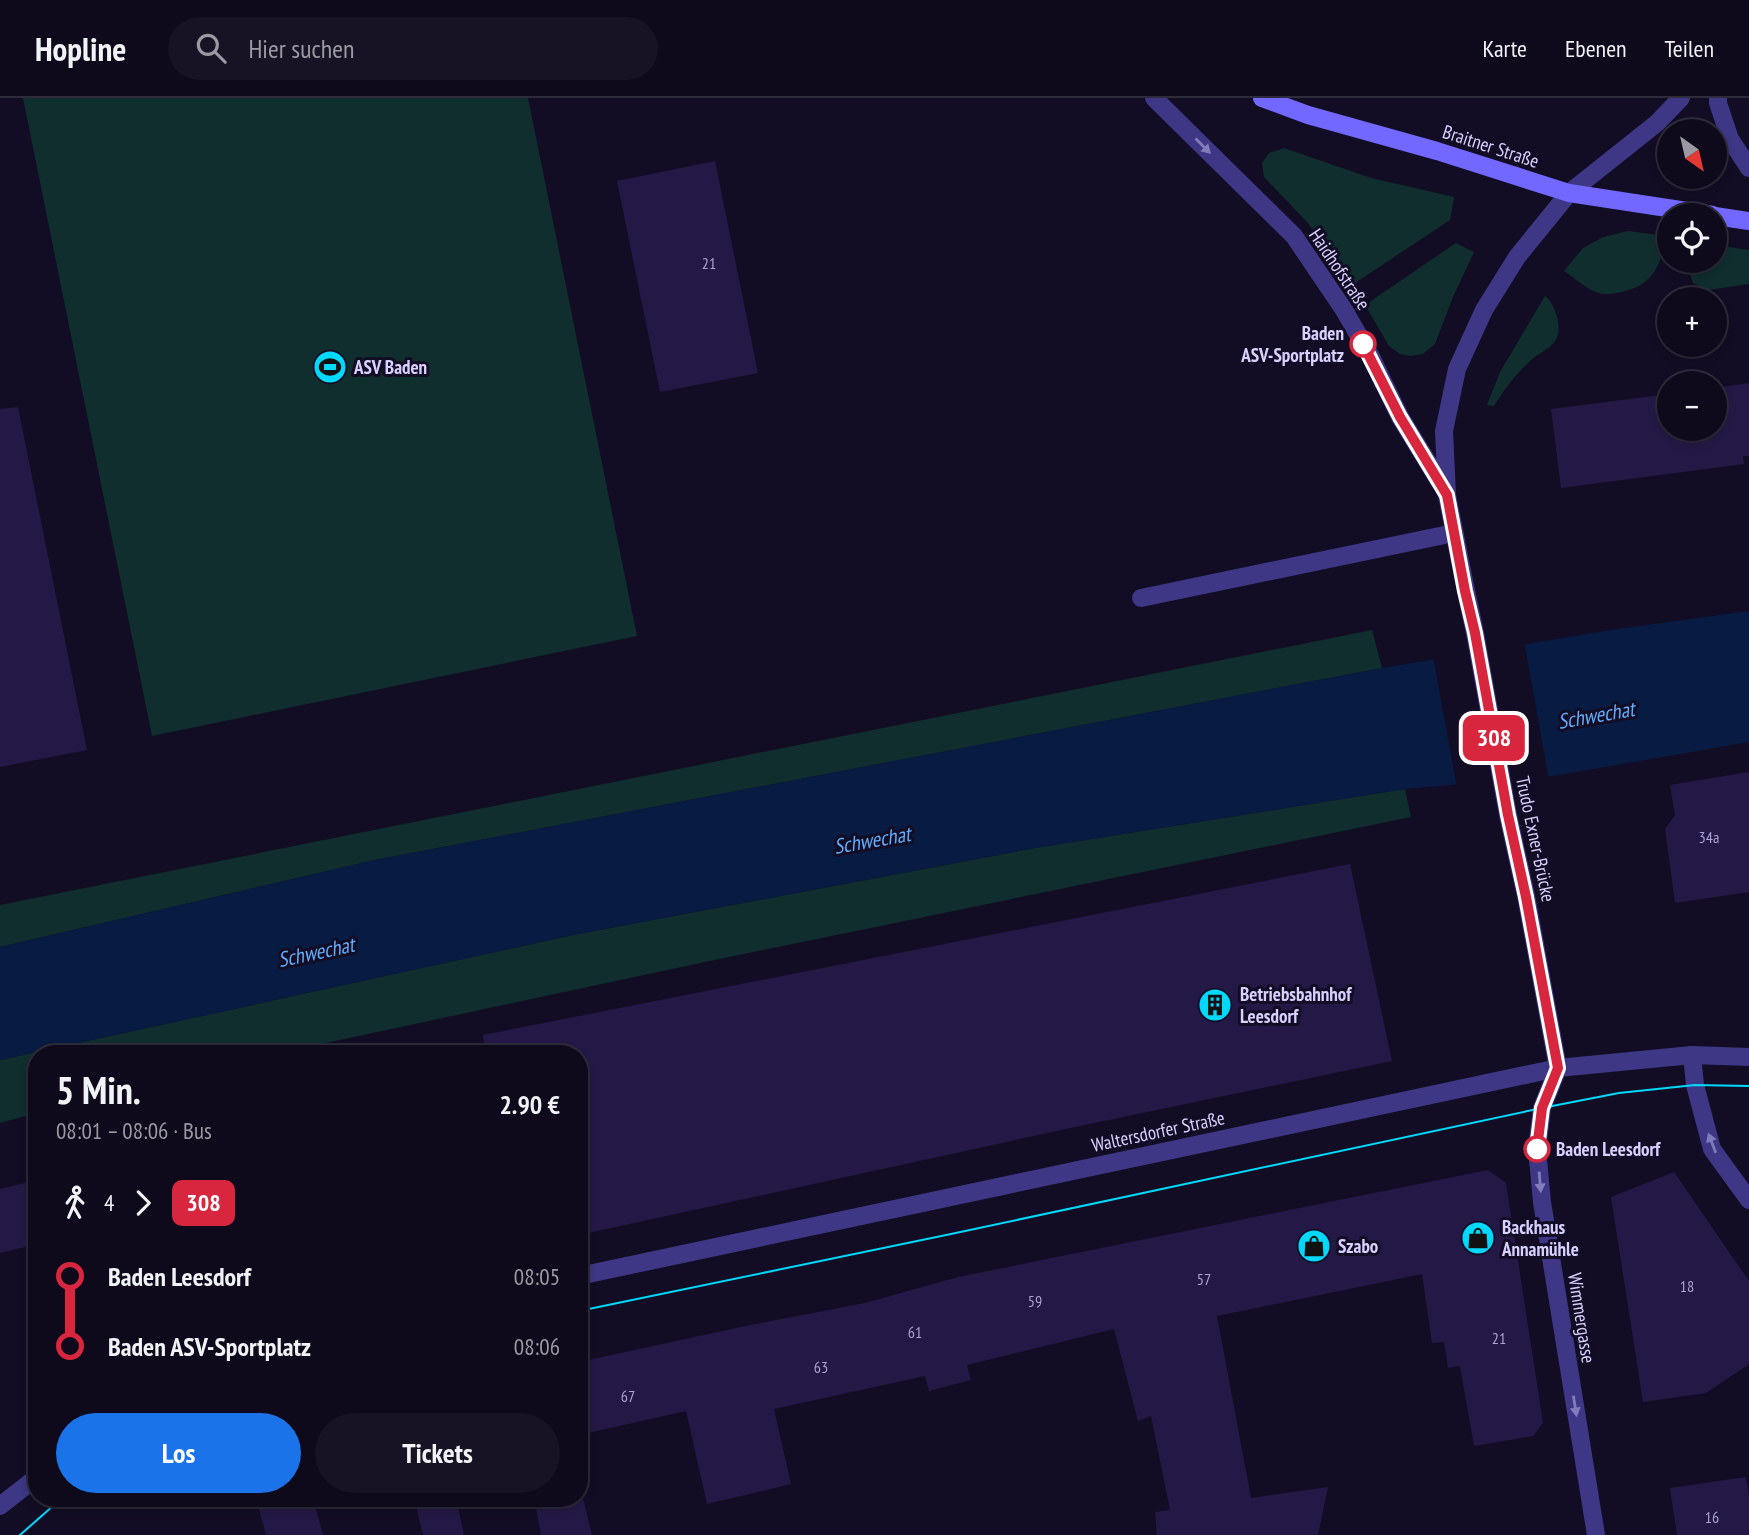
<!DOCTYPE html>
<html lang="de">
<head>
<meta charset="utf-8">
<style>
	:root { --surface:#0e0a1b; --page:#171324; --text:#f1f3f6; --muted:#9b9aa3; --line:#2e2b3a; --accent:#1a73e8 }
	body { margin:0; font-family:"PT Sans Narrow",sans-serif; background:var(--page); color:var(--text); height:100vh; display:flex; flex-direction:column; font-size:26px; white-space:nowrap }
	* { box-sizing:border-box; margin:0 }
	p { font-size:23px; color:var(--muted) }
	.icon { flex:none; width:38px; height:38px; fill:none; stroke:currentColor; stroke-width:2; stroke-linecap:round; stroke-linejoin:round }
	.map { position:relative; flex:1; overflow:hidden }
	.panel { position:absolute; left:28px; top:947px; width:560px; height:462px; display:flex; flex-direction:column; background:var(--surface); border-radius:28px; box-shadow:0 4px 10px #0003,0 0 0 2px var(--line) }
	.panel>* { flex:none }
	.badge { padding:0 14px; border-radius:10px; font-size:24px; line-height:46px }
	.needle { width:46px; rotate:146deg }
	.buttons { position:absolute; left:1657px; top:21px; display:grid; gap:14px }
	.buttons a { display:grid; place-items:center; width:70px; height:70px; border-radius:50%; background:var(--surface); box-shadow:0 4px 10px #0003,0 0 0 2px var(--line); font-size:35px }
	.map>.badge { position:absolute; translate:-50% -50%; box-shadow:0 0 0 4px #fff }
	.legs { display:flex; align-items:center; gap:10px; height:77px; padding:0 28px; font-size:23px }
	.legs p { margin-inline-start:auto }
	.summary { display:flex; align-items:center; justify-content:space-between; height:119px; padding:0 28px }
	h1 { font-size:38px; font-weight:700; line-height:52px }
	.cta { display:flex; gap:14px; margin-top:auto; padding:14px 28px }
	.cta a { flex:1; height:80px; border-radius:42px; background:var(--accent); color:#fff; font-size:28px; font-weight:700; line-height:80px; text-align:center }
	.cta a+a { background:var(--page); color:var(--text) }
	ul { padding:0 28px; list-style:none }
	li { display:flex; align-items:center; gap:24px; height:70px; font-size:26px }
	li i { display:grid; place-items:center; width:10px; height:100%; margin:0 9px; background:currentColor }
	li i::after { content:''; width:18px; height:18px; margin:-9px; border:5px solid; border-radius:50%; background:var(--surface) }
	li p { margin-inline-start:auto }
	li:first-child i { background:linear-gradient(#0000 50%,currentColor 0) }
	li:last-child i { background:linear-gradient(currentColor 50%,#0000 0) }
	header { display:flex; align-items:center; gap:42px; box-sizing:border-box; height:98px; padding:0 35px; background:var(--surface); border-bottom:2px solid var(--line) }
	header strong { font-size:33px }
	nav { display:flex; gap:38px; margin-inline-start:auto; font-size:24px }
	.search { width:490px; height:63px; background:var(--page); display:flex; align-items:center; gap:18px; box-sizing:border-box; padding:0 24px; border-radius:38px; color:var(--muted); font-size:26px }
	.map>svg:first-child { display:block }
	.green { fill:#102e2e }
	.water { fill:#081b43 }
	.pier { fill:#120d24 }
	.building { fill:#241946 }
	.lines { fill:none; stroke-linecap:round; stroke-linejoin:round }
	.service { stroke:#3d3785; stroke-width:18 }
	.minor { stroke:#3d3785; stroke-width:18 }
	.tertiary { stroke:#3d3785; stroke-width:18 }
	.secondary { stroke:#7268ff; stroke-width:18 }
	.tram { stroke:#00d8fc; stroke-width:2 }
	.oneway { fill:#837cbc }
	.line-1-casing { stroke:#fff; stroke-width:16 }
	.line-1 { stroke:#d7263d; stroke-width:10 }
	.stop-1-dot { fill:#fff; stroke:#d7263d; stroke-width:3.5 }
	.labels { text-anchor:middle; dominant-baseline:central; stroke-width:6; stroke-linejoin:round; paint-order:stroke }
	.number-label { font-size:16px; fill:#aba3d1 }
	.street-label { font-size:19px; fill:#d8d1ff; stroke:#120d24 }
	.stop-label { font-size:19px; font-weight:bold; fill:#d8d1ff; stroke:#120d24; text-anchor:end }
	.poi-label { font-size:19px; font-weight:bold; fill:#d8d1ff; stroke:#120d24; text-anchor:start }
	.water-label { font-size:21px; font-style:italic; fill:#5faeff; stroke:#120d24 }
</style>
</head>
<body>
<header>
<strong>Hopline</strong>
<div class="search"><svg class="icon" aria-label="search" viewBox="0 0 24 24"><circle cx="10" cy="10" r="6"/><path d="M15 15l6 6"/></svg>Hier suchen</div>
<nav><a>Karte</a><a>Ebenen</a><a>Teilen</a></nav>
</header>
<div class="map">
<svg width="1749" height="1437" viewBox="0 0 1749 1437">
	<rect width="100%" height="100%" fill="#120d24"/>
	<!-- green -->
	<path class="green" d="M 23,0 L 528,0 L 637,538 L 152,638 Z
		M 1284,50 L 1371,80 L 1454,99 L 1450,122 L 1352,187 L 1307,124 L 1264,79 L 1262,65 L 1269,55 Z
		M 1628,133 L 1666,138 C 1660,170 1653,188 1617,195 C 1611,196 1602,197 1596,194 C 1585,190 1574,179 1564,173 L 1583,150 L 1603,139 Z
		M 1456,145 L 1474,154 L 1453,199 L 1435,246 L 1423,256 L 1410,258 L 1400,256 L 1389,248 L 1365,207 Z
		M 1715,147 L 1749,152 L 1749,186 L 1708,192 L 1693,185 L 1687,167 L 1687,163 L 1715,163 Z
		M 1545,198 C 1555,205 1564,232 1555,243 C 1549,252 1536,256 1529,264 C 1515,277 1504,292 1494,308 L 1487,307 L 1500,274 Z
		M 1372,532 L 1382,570 L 375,762 L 0,849 L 0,807 Z
		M 1405,691 L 1411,719 L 700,865 L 279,955 L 37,956 L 37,1015 L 0,1025 L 0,962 L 573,837 L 1035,750 Z"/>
	<!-- water -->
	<path class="water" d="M 1749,513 L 1749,644 L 1553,678 L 1405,691 L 1035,750 L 573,837 L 0,962 L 0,849 L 375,762 L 1382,570 L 1617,531 Z"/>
	<!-- pier -->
	<path class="pier" d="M 1524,543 L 1549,682 L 1457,690 L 1433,558 Z"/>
	<!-- building -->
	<path class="building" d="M 715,63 L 758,275 L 660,294 L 617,83 Z
		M 1749,285 L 1749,358 L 1743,358 L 1744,366 L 1561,390 L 1551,311 L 1670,296 L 1670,331 L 1715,331 L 1715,290 Z
		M 18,309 L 87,652 L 0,669 L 0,311 Z
		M 1749,674 L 1749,794 L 1675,805 L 1665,731 L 1675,717 L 1670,687 Z
		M 1350,766 L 1392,963 L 1075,1029 L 579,1137 L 579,956 L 485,956 L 483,937 Z
		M 1488,1072 L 1506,1085 L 1543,1325 L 1533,1338 L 1474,1348 L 1460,1268 L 1448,1270 L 1444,1244 L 1432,1245 L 1422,1176 L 1217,1218 L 1251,1400 L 1328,1389 L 1318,1437 L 1157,1437 L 1155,1414 L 1170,1412 L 1151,1318 L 1138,1323 L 1114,1231 L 967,1267 L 971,1282 L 929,1293 L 925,1278 L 774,1311 L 791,1386 L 707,1406 L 686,1313 L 579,1337 L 579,1264 L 755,1226 L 865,1205 L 958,1179 Z
		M 1674,1074 L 1749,1183 L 1749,1266 L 1706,1295 L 1643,1304 L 1611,1099 Z
		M 37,1082 L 37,1146 L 0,1155 L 0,1091 Z
		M 1746,1379 L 1749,1400 L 1749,1437 L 1677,1437 L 1670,1390 Z
		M 256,1400 L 313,1400 L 323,1437 L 266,1437 Z
		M 414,1400 L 456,1400 L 464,1437 L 423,1437 Z
		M 534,1400 L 583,1400 L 592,1437 L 541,1437 Z"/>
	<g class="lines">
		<!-- service -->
		<path class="service" d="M 1141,500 L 1454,435"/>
		<!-- minor -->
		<path class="minor" d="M 1154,0 L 1294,138 L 1344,212 L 1371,259 L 1400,319 L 1446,394
			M 1718,0 L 1718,5 L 1730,41 L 1749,70
			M 1692,957 L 1695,987 L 1712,1051 L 1749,1102
			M 1596,1437 L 1542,1104 L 1537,1051 L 1542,1010 L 1558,970 L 1526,798 L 1508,717 L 1475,535 L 1466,493 L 1447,397 L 1444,333 L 1457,271 L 1484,212 L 1517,159 L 1569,95 L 1657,25 L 1681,0"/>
		<!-- tertiary -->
		<path class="tertiary" d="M 579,1178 L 1558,970 L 1692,957 L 1749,959
			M 0,1408 L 37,1379"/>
		<!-- secondary -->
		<path class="secondary" d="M 1262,0 L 1308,17 L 1437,53 L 1569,95 L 1713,117
			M 1715,118 L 1749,123"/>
		<!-- tram -->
		<path class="tram" d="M 579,1213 L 951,1136 L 1542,1010 L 1619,995 L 1695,987 L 1749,988
			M 20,1437 L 62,1400"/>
	</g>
	<!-- one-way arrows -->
	<defs><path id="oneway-solid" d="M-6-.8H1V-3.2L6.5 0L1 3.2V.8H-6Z" transform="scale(1.75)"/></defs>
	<g class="oneway">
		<use href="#oneway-solid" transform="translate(1203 48) rotate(45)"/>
		<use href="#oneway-solid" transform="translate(1712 1045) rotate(-111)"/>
		<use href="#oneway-solid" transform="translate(1540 1084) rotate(85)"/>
		<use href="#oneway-solid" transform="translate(1575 1308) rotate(81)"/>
	</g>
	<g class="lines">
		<defs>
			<path id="line-1" d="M 1363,246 L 1400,319 L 1447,397 L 1465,493 L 1475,535 L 1508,717 L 1526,799 L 1558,970 L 1542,1010 L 1537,1051"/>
		</defs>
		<!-- line-1 casing -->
		<use href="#line-1" class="line-1-casing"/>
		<!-- line-1 -->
		<use href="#line-1" class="line-1"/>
	</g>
	<!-- icons -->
	<defs>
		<symbol id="stadium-disc" viewBox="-11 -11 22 22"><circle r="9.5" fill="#00d8fc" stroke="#120d24"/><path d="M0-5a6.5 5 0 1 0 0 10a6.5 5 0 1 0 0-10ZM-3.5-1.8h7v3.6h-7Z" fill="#111"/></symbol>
		<symbol id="building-disc" viewBox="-11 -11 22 22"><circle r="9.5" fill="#00d8fc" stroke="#120d24"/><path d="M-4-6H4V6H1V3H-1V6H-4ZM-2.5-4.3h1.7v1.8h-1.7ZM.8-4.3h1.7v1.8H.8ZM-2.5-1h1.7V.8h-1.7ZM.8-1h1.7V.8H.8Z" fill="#111"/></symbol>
		<symbol id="shop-disc" viewBox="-11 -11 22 22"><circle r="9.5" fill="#00d8fc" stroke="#120d24"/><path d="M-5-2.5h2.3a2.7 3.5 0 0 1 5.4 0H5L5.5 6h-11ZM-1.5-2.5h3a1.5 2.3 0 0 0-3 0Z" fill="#111"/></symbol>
	</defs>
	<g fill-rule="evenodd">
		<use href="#stadium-disc" x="311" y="250" width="38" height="38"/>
		<use href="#building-disc" x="1196" y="888" width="38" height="38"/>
		<use href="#shop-disc" x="1459" y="1121" width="38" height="38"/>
		<use href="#shop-disc" x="1295" y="1129" width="38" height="38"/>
	</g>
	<!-- markers -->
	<g class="stop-1-dot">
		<circle cx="1363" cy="246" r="12"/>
		<circle cx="1537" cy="1051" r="12"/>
	</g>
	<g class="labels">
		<!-- number labels -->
		<g class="number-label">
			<text x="709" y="165">21</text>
			<text x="1709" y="739">34a</text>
			<text x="1204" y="1181">57</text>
			<text x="1687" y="1188">18</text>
			<text x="1035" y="1203">59</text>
			<text x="915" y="1234">61</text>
			<text x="1499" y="1240">21</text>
			<text x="821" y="1269">63</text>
			<text x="628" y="1298">67</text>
			<text x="1712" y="1419">16</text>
		</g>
		<!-- street labels -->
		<g class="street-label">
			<text transform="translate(1491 48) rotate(18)">Braitner Straße</text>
			<text transform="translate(1340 171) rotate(56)">Haidhofstraße</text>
			<text transform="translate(1536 741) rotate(78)">Trudo Exner-Brücke</text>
			<text transform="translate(1158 1033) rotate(-12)">Waltersdorfer Straße</text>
			<text transform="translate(1582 1220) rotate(81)">Wimmergasse</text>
		</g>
		<!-- stop labels -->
		<g class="stop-label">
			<text x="1344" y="235">Baden<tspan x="1344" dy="22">ASV-Sportplatz</tspan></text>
			<text x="1556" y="1051" text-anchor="start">Baden Leesdorf</text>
		</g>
		<!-- poi labels -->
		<g class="poi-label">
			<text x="354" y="269">ASV Baden</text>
			<text x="1240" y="896">Betriebsbahnhof<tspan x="1240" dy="22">Leesdorf</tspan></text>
			<text x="1502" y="1129">Backhaus<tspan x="1502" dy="22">Annamühle</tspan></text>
			<text x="1338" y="1148">Szabo</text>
		</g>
		<!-- water labels -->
		<g class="water-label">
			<text transform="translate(1596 617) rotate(-10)">Schwechat</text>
			<text transform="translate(872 742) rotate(-10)">Schwechat</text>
			<text transform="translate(316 854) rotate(-12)">Schwechat</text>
		</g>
	</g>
</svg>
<div class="buttons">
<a><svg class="needle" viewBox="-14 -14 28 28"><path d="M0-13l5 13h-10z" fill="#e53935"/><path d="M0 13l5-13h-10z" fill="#9b9aa3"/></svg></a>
<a><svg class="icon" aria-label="locate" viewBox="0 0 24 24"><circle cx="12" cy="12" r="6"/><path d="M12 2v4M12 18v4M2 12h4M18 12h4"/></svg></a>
<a>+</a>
<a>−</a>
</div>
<b class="badge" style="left:1494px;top:640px;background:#d7263d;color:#fff">308</b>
<section class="panel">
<div class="summary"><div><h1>5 Min.</h1><p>08:01 – 08:06 · Bus</p></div><b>2.90 €</b></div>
<div class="legs"><svg class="icon" aria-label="walk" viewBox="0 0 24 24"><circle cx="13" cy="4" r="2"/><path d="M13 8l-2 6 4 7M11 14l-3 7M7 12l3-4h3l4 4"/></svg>4<svg class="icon" aria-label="forward" viewBox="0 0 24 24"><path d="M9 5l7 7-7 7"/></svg><b class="badge" style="background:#d7263d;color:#fff">308</b></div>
<ul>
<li><i style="color:#d7263d"></i><b>Baden Leesdorf</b><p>08:05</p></li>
<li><i style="color:#d7263d"></i><b>Baden ASV-Sportplatz</b><p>08:06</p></li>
</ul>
<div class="cta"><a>Los</a><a>Tickets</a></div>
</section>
</div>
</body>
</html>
